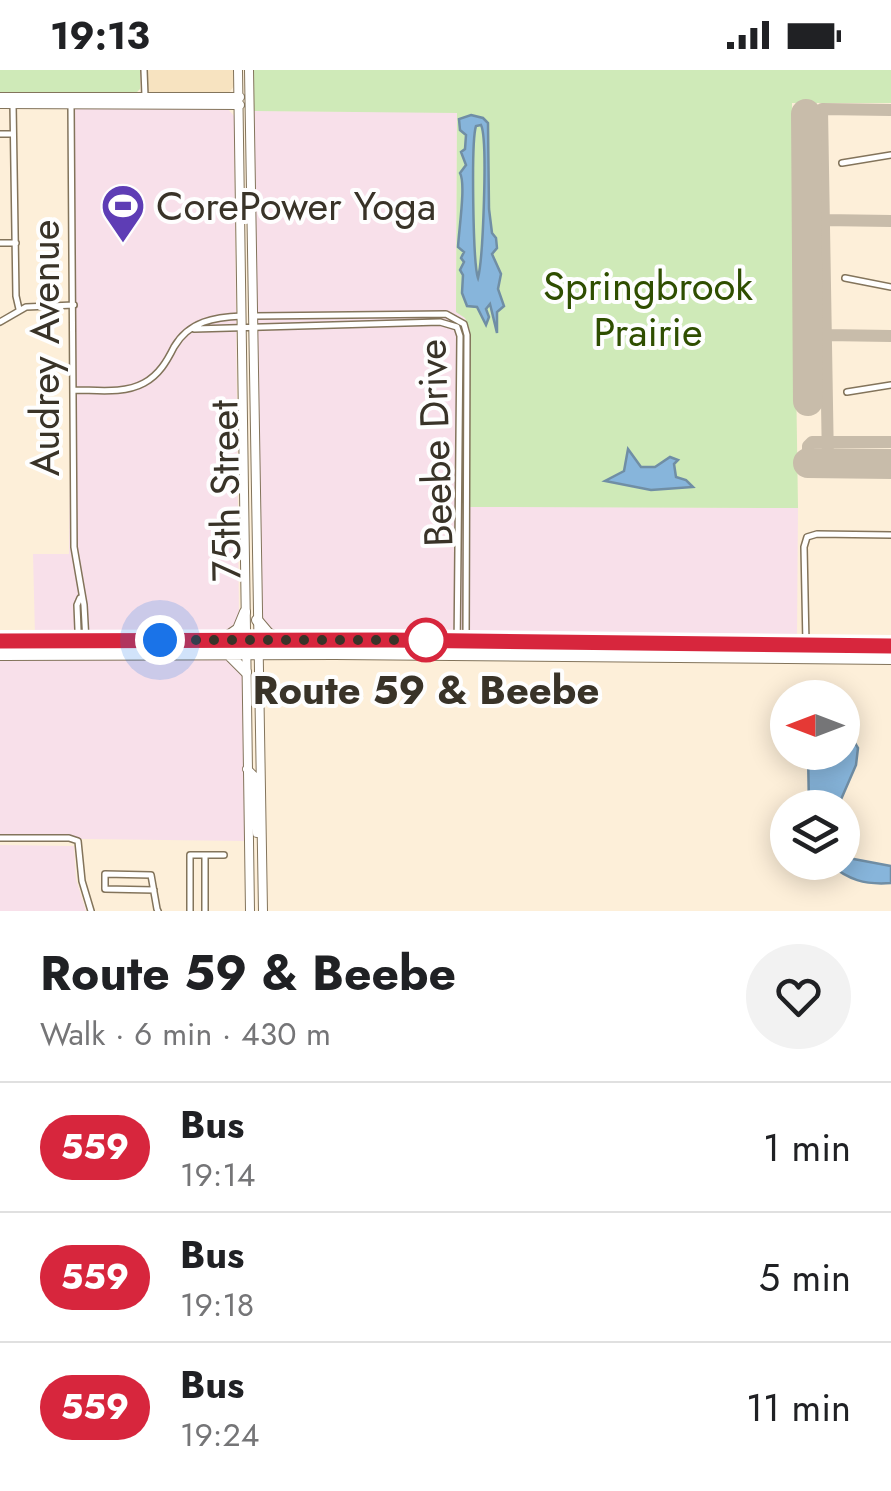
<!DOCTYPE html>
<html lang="en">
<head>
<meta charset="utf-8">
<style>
	:root { --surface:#fff; --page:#f2f2f2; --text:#202124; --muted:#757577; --line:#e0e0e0 }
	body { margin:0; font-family:Jost,sans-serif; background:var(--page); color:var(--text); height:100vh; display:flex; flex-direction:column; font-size:38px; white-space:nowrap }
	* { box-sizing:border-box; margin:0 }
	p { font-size:32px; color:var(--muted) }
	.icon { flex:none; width:55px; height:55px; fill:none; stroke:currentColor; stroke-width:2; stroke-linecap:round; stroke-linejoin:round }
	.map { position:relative; height:841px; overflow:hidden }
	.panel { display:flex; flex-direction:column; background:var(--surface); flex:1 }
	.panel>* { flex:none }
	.badge { padding:0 20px; border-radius:32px; font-size:35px; line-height:65px }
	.needle { width:65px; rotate:270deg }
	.buttons { position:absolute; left:770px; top:610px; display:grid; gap:20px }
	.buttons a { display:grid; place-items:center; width:90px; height:90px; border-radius:50%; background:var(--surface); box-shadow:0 5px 25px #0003; font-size:50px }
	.you { position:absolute; width:50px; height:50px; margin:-25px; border:8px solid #fff; border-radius:50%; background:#1a73e8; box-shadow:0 0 0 15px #1a73e833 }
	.map>.badge { position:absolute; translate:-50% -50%; box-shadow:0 0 0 5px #fff }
	.round { display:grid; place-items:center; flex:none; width:105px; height:105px; border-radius:52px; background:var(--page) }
	.headline { display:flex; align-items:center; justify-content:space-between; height:170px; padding:0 40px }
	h1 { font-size:48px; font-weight:700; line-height:75px }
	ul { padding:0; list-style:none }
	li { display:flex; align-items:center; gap:30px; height:130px; padding:0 40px; border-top:2px solid var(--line) }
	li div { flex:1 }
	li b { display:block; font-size:38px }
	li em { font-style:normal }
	li .badge { min-width:110px; font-weight:700; text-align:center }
	.status { display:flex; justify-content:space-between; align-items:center; height:70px; padding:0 50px; background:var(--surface); direction:ltr }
	.status svg { height:28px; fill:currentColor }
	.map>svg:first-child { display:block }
	.commercial { fill:#f8e0ea }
	.built { fill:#f7e3c0 }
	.green { fill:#cfeab8 }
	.water { fill:#87b5db; stroke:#708ea5; stroke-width:2.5; fill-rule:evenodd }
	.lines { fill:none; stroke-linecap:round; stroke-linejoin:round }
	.taxiway { stroke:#c8bcaa; stroke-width:12 }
	.runway { stroke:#c8bcaa; stroke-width:30 }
	.street-casing { stroke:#83745b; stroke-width:8 }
	.secondary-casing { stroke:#83745b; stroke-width:10 }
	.primary-casing { stroke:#83745b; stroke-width:12 }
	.street { stroke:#fff; stroke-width:5 }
	.secondary { stroke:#fff; stroke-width:8 }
	.primary { stroke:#fff; stroke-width:10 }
	.line-casing { stroke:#fff; stroke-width:22 }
	.line { stroke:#d7263d; stroke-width:15 }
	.walk { stroke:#393328; stroke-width:10; stroke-dasharray:0 18 }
	.stop-dot { fill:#fff; stroke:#d7263d; stroke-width:5 }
	.labels { text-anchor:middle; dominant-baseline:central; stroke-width:8; stroke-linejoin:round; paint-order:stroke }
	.poi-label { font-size:40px; fill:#393328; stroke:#fefefe; text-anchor:start }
	.park-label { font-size:40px; fill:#2f4e00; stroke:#fefefe }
	.street-label { font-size:40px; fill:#393328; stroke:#fefefe }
	.stop-label { font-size:40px; font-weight:bold; fill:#393328; stroke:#fefefe }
</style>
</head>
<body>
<div class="status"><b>19:13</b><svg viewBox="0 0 49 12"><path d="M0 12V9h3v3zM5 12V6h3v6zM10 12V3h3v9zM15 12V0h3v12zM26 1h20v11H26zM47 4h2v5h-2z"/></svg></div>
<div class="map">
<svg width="891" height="841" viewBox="0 0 891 841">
	<rect width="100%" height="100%" fill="#fdefd9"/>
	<!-- commercial -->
	<path class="commercial" d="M 67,37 L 228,39 L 234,46 L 239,545 L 237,555 L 227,565 L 35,566 L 33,484 L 69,484 L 71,314 Z
		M 254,41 L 457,42 L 456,241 L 465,248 L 470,260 L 469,436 L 798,438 L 797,569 L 347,565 L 271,561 L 262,547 Z
		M 243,587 L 245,771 L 0,768 L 0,588 Z
		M 0,775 L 74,776 L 76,809 L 86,841 L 0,841 Z"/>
	<!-- built -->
	<path class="built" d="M 147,0 L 234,0 L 234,16 L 228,24 L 152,25 L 148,20 Z"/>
	<!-- green -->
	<path class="green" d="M 0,0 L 140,0 L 140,19 L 135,24 L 0,23 Z
		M 254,0 L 891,0 L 891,33 L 792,33 L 798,438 L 469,437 L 470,260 L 465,248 L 456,242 L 457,43 L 254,41 Z"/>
	<!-- water -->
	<path class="water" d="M 471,45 L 483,48 L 488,53 L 489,139 L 492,163 L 496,168 L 497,178 L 492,184 L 501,204 L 498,219 L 504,236 L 497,242 L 497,263 L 490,234 L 486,239 L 489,247 L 486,255 L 477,237 L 467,236 L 462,223 L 463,205 L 460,200 L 464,192 L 461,188 L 464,182 L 458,177 C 459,158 466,114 460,103 L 466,95 L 461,82 L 465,79 L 466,65 L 460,60 L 459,49 ZM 481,55 C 488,69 483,189 478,208 C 473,194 471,71 476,56 Z
		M 628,379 L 641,397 L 655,397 L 670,387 L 678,390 L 674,394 L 676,407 L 686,410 L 693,417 L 651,420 L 605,411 L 624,401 Z
		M 843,653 L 858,678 L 856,695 L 839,734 L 832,737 L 809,737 L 808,683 L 842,682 Z
		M 843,787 L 891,796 L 891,813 C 864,815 849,810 828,793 L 842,792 Z"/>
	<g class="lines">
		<!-- taxiway -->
		<path class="taxiway" d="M 824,150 L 891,151
			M 826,265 L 891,266
			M 808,393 L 808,376 L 812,372 L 891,372
			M 828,393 L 822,39 L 891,40"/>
		<!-- runway -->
		<path class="runway" d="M 806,44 L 808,331
			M 808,393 L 891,394"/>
		<defs>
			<path id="street" d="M 144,0 L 145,26
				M 13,34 L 16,226 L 19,239
				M 71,35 L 74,477 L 84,535 L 86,572
				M 0,64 L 13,64
				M 842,93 L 891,85
				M 0,173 L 16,173
				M 845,208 L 891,217
				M 253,246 L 446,244 L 464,254 L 467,265 L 466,573
				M 0,252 L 26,237 L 74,235
				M 194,259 L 440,252 L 457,257 L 460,266 L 457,584
				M 75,320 C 97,320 124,324 144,313 C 159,305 167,291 174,277 C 189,251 215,247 242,246
				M 847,322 L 891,315
				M 806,574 L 804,477 L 807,467 L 817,464 L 891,465
				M 79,584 L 77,535 L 80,528
				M 0,768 L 69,768 L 78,771 L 82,811 L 91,841
				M 154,820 L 105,819 L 105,804 L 151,805 L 157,839 L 158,841
				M 190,841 L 190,785 L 205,785
				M 205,841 L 205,785 L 224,785"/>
			<path id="secondary" d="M 238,0 L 250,841
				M 249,0 L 263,841
				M 0,27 L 240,27
				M 0,34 L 240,35
				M 247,699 L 255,707 L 257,763"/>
			<path id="primary" d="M 257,550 L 268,563 L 276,567
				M 225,568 L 238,559 L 245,542
				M 0,571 L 360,570 L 891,576
				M 228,584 L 246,602
				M 0,585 L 335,584 L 891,589"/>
		</defs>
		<!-- street casing -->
		<use href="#street" class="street-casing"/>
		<!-- secondary casing -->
		<use href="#secondary" class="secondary-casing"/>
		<!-- primary casing -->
		<use href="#primary" class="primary-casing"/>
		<!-- street -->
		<use href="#street" class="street"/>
		<!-- secondary -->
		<use href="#secondary" class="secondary"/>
		<!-- primary -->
		<use href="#primary" class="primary"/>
	</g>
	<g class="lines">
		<defs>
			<path id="line" d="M 0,571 L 390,570 L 891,576"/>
		</defs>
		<!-- line casing -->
		<use href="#line" class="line-casing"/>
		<!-- line -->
		<use href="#line" class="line"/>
		<!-- walk -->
		<path class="walk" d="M 160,570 L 436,570 L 426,570"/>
	</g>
	<!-- icons -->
	<defs>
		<symbol id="stadium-pin" viewBox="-11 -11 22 30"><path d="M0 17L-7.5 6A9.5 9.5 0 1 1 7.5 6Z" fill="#5e3db5" stroke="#fefefe"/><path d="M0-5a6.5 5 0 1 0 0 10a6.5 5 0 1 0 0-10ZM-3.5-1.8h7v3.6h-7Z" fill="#fff"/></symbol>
	</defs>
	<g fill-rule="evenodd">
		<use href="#stadium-pin" x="98" y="111" width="50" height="68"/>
	</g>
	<!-- markers -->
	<circle class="stop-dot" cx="426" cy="570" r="20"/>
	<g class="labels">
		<!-- poi labels -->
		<g class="poi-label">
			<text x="156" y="136">CorePower Yoga</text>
		</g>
		<!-- park labels -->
		<g class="park-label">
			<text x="648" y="216">Springbrook<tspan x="648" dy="46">Prairie</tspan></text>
		</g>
		<!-- street labels -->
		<g class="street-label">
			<text transform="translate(45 278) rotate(-90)">Audrey Avenue</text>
			<text transform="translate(435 373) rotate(-92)">Beebe Drive</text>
			<text transform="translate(225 421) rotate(-91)">75th Street</text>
		</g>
		<!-- stop labels -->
		<g class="stop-label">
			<text x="426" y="620">Route 59 &amp; Beebe</text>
		</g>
	</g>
</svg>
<div class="buttons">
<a><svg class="needle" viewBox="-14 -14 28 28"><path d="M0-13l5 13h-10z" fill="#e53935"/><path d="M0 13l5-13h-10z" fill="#757577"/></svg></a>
<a><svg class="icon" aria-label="layers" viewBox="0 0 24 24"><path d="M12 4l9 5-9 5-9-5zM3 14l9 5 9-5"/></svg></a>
</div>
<div class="you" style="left:160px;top:570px"></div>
</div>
<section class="panel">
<div class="headline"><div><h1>Route 59 &amp; Beebe</h1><p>Walk · 6 min · 430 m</p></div><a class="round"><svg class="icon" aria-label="heart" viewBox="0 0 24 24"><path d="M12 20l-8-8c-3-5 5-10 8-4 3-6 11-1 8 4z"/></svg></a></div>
<ul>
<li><span class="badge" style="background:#d7263d;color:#fff">559</span><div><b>Bus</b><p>19:14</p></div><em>1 min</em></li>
<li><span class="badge" style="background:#d7263d;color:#fff">559</span><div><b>Bus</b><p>19:18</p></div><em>5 min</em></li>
<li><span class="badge" style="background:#d7263d;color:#fff">559</span><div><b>Bus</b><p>19:24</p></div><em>11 min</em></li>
</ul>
</section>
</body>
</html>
